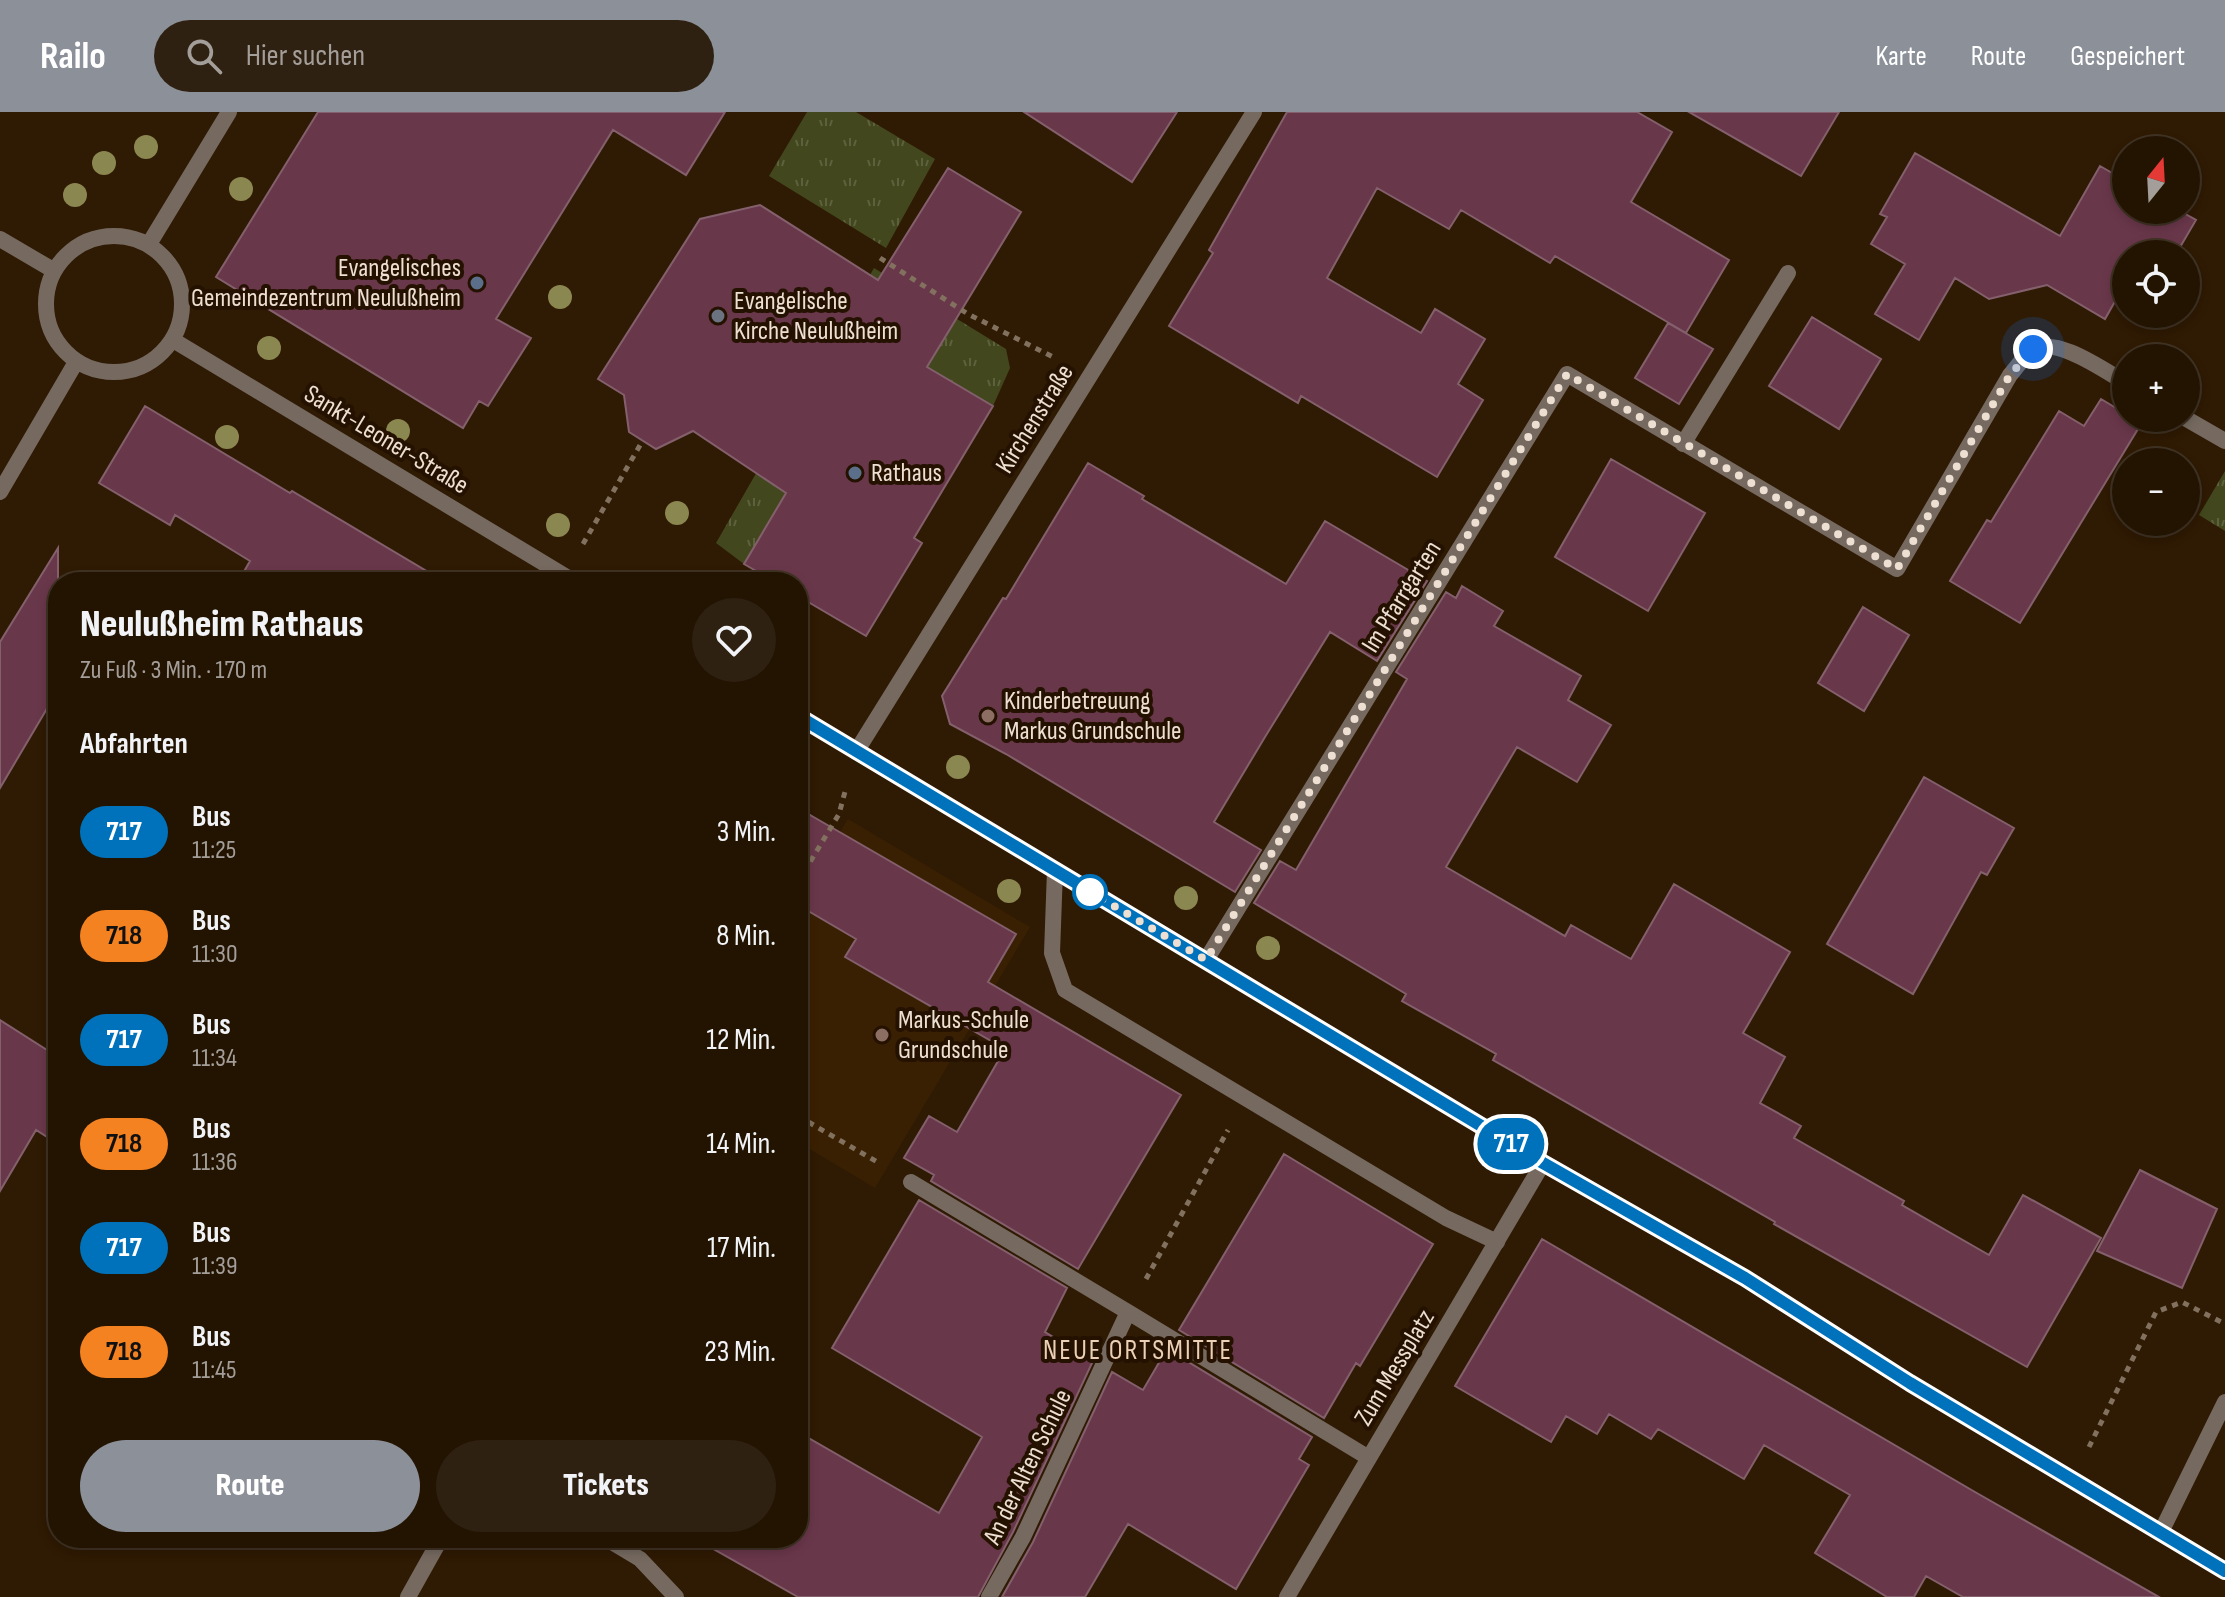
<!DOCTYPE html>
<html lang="de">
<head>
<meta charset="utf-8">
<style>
	:root { --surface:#231402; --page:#2f2111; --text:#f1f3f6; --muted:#a39e99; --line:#403324; --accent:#8c9099 }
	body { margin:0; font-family:"Sofia Sans Condensed",sans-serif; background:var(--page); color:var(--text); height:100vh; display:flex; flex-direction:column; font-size:30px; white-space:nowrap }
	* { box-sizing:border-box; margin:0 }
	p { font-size:26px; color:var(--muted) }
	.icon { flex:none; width:44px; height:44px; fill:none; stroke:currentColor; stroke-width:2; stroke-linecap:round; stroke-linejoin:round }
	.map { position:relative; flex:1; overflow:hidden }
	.details { position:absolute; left:48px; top:460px; width:760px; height:976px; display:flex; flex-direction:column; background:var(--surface); border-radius:32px; box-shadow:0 4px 12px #0003,0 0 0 2px var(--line) }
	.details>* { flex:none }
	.badge { padding:0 16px; border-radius:26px; font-size:28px; line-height:52px }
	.needle { width:52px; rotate:18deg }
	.fabs { position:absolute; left:2112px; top:24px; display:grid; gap:16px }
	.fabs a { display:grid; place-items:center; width:88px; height:88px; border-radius:50%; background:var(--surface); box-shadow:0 4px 12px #0003,0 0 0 2px var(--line); font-size:40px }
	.you { position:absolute; width:40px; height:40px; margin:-20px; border:6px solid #fff; border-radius:50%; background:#1a73e8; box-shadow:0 0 0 12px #1a73e833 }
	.map>.badge { position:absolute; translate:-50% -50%; box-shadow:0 0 0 4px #fff }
	h2 { padding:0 32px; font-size:30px; line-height:72px }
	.round { display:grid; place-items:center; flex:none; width:84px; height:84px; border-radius:42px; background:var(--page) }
	.head { display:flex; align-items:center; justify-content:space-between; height:136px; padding:0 32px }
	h1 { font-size:38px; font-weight:800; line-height:60px }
	.primary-button { display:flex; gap:16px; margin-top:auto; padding:16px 32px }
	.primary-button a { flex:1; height:92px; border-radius:48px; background:var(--accent); color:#fff; font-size:32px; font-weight:800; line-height:92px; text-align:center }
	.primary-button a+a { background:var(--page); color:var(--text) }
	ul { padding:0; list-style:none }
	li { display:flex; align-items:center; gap:24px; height:104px; padding:0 32px }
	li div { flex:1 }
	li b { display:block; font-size:30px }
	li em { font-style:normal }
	li .badge { min-width:88px; font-weight:700; text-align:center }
	header { display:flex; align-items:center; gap:48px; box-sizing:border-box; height:112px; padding:0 40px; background:var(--accent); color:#fff }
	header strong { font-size:38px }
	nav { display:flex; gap:44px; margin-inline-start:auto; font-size:28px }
	.search { width:560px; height:72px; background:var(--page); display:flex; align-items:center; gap:20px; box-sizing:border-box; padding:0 28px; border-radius:44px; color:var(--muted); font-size:30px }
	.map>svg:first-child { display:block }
	.built { fill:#3a2002 }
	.grass { fill:url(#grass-tufts) }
	.building { fill:#69374a; stroke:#83606c; stroke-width:2 }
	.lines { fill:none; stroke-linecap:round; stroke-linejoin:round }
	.path { stroke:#82715e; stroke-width:5; stroke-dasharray:6 6; stroke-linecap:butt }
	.service { stroke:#766a60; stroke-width:16 }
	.minor { stroke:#766a60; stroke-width:16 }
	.tertiary { stroke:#766a60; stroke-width:16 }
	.tree { fill:#8a8751 }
	.line-casing { stroke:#fff; stroke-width:18 }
	.line { stroke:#0072bc; stroke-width:12 }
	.walk { stroke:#eddfd1; stroke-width:8; stroke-dasharray:0 14.4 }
	.service-dot { fill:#5c6f8a; stroke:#241100; stroke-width:3 }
	.worship-dot { fill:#6b7280; stroke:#241100; stroke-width:3 }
	.education-dot { fill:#8d6e63; stroke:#241100; stroke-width:3 }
	.stop-dot { fill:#fff; stroke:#0072bc; stroke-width:4 }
	.labels { text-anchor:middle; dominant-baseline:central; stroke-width:8; stroke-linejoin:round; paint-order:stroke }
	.poi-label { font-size:26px; fill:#eddfd1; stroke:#241100; text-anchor:start }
	.street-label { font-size:26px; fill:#eddfd1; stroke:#241100 }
	.neighbourhood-label { font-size:28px; letter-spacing:2px; fill:#ecd0b5; stroke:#241100 }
</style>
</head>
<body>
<header>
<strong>Railo</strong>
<div class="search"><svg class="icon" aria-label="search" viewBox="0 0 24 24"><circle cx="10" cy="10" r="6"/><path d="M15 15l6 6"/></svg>Hier suchen</div>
<nav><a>Karte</a><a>Route</a><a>Gespeichert</a></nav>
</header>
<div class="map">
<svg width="2225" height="1485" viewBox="0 0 2225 1485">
	<defs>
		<pattern id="grass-tufts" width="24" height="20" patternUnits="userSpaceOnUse" patternTransform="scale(2)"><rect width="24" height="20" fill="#42471d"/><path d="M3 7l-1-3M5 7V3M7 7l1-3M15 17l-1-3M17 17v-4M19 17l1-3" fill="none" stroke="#5e613d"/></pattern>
	</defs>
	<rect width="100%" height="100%" fill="#2f1a03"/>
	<!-- built -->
	<path class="built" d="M 848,707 L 1030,815 L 875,1076 L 798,1030 L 798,790 Z"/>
	<!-- grass -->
	<path class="grass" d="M 807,0 L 856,0 L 935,47 L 886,136 L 769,64 Z
		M 874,156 L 1006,237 L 1010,256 L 993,294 L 873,223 L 818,328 L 744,452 L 716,431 Z
		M 2225,359 L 2225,419 L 2199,403 Z"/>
	<!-- building -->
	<path class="building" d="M 318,0 L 725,0 L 686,63 L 613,18 L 496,207 L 531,226 L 488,294 L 479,289 L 463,316 L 216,165 Z
		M 1024,0 L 1177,0 L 1132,70 Z
		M 1287,0 L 1637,0 L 1672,20 L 1631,90 L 1729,148 L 1686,221 L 1555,144 L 1550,151 L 1461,98 L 1449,117 L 1377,76 L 1327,166 L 1421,221 L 1435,197 L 1485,227 L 1458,272 L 1483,288 L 1437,365 L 1301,284 L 1298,291 L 1169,214 L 1213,141 L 1209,138 Z
		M 1689,0 L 1839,0 L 1801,64 Z
		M 1915,41 L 2060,124 L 2100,54 L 2126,69 L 2126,98 L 2178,98 L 2196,108 L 2176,142 L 2126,142 L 2126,170 L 2105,207 L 2047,173 L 1989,187 L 1955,166 L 1919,228 L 1875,202 L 1905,152 L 1871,132 L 1887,105 L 1880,102 Z
		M 948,56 L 1021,100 L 927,255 L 993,294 L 914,426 L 922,431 L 866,524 L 798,484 L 798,470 L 775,470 L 744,452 L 786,381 L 693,319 L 656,337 L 629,320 L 624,283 L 598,267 L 700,107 L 760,93 L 878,168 Z
		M 1812,205 L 1881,247 L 1839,317 L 1769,274 Z
		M 1668,211 L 1713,237 L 1679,292 L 1635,266 Z
		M 2101,287 L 2126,302 L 2126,306 L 2132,306 L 2141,312 L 2020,511 L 1950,469 L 1987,408 L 1991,410 L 2059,299 L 2084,314 Z
		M 145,294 L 290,381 L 292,379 L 445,470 L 238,470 L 250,449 L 175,403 L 170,413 L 99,371 Z
		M 1611,347 L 1705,401 L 1648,499 L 1555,445 Z
		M 1088,351 L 1144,384 L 1142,387 L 1286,472 L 1325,409 L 1427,469 L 1377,549 L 1330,520 L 1265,625 L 1214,710 L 1261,738 L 1235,780 L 1006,642 L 950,612 L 942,584 L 1003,486 L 1006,487 Z
		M 58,436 L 58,578 L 0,676 L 0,530 Z
		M 1462,474 L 1503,499 L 1494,514 L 1581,564 L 1568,588 L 1611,613 L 1577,670 L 1517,635 L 1446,755 L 1565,824 L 1571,813 L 1631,847 L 1674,772 L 1790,840 L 1743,921 L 1785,945 L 1760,991 L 1801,1014 L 1794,1026 L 1904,1089 L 1902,1093 L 1989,1143 L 2023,1083 L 2101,1126 L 2027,1255 L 1774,1112 L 1775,1110 L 1493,948 L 1496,942 L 1402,889 L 1406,882 L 1254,791 L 1280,749 L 1296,758 L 1407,567 L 1396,560 L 1446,480 L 1456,486 Z
		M 1863,495 L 1909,523 L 1864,599 L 1818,571 Z
		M 1924,665 L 2014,716 L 1987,763 L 1981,760 L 1913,882 L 1827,832 Z
		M 798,696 L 1016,822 L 988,870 L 1181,983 L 1078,1157 L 931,1069 L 934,1063 L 904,1046 L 929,1004 L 957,1020 L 1005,937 L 845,845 L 856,827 L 798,793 Z
		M 0,908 L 58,945 L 58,1032 L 36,1018 L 0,1079 Z
		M 1284,1042 L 1433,1132 L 1360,1254 L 1356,1251 L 1324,1306 L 1179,1218 Z
		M 2140,1058 L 2217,1097 L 2182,1176 L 2097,1139 Z
		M 919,1088 L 1067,1176 L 1045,1220 L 1093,1249 L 1013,1420 L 978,1485 L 798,1485 L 694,1426 L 798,1426 L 798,1320 L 939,1401 L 982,1325 L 832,1236 Z
		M 1542,1127 L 1975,1380 L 2159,1485 L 1963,1485 L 1926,1464 L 1914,1485 L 1887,1485 L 1815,1441 L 1850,1383 L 1764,1333 L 1744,1367 L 1658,1317 L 1651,1327 L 1609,1302 L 1597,1322 L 1566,1304 L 1551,1330 L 1455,1274 Z
		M 1167,1237 L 1312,1325 L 1299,1347 L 1309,1353 L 1236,1477 L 1128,1412 L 1085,1485 L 1002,1485 L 1033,1430 L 1112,1260 L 1143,1278 Z"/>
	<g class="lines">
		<!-- path -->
		<path class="path" d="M 880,146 L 968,202 L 1057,247
			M 583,432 L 643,328
			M 798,770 L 839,702 L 846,676
			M 798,1004 L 879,1051
			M 1146,1167 L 1228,1018
			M 2089,1335 L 2156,1200 L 2182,1190 L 2225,1212"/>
		<!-- service -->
		<path class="service" d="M 1683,332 L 1788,161
			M 1055,758 L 1052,841 L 1065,878 L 1446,1106 L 1497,1130"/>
		<!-- minor -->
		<path class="minor" d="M 2185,306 L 2225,329
			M 856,640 L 1254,0
			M 1206,848 L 1567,262 L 1897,457 L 2010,263 C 2017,255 2023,245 2032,239 C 2054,222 2105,259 2126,271
			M 911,1070 L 1128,1200
			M 2161,1420 L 2225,1290
			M 605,1426 L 640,1447 L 676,1485
			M 408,1485 L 441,1426
			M 989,1485 L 1023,1425 L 1128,1200 L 1369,1346
			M 1287,1485 L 1543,1051"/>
		<!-- tertiary -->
		<path class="tertiary" d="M46 192a68 68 0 1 1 136 0a68 68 0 1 1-136 0Z
			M 0,127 L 53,158
			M 149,132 L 229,0
			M 173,228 L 575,470
			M 0,380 L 76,250
			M 798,604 L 1543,1051 L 1745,1166 L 1910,1271 L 2225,1459"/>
	</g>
	<!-- trees -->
	<g class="tree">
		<circle cx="146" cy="35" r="12"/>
		<circle cx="104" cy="51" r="12"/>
		<circle cx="241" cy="77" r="12"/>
		<circle cx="75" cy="83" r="12"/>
		<circle cx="560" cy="185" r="12"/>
		<circle cx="269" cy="236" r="12"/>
		<circle cx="398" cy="319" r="12"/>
		<circle cx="227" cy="325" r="12"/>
		<circle cx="677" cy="401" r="12"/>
		<circle cx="558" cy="413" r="12"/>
		<circle cx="958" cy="655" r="12"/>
		<circle cx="1009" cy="779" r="12"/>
		<circle cx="1186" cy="786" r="12"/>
		<circle cx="1268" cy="836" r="12"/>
	</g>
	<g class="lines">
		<defs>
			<path id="line" d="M 798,604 L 1543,1051 L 1745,1166 L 1910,1271 L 2225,1459"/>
		</defs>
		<!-- line casing -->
		<use href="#line" class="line-casing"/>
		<!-- line -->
		<use href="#line" class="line"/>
		<!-- walk -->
		<path class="walk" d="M 1090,780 L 1206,848 L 1567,262 L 1897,457 L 2010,263 L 2033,237"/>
	</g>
	<!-- markers -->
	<g class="service-dot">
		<circle cx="477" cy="171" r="8"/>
		<circle cx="855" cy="361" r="8"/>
	</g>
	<circle class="worship-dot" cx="718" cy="204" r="8"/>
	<g class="education-dot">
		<circle cx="988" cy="604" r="8"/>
		<circle cx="882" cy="923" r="8"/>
	</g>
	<circle class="stop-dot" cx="1090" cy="780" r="16"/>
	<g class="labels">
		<!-- poi labels -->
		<g class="poi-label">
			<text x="461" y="156" text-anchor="end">Evangelisches<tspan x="461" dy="30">Gemeindezentrum Neulußheim</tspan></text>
			<text x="734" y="189">Evangelische<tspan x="734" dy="30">Kirche Neulußheim</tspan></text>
			<text x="871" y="361">Rathaus</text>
			<text x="1004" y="589">Kinderbetreuung<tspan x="1004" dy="30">Markus Grundschule</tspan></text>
			<text x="898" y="908">Markus-Schule<tspan x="898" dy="30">Grundschule</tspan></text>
		</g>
		<!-- street labels -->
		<g class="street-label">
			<text transform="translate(1035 307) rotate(-58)">Kirchenstraße</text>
			<text transform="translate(386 328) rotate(31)">Sankt-Leoner-Straße</text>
			<text transform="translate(1402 485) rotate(-58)">Im Pfarrgarten</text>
			<text transform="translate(1395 1256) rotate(-59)">Zum Messplatz</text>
			<text transform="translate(1028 1355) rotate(-64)">An der Alten Schule</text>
		</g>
		<!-- neighbourhood labels -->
		<g class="neighbourhood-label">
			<text x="1138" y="1238">NEUE ORTSMITTE</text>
		</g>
	</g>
</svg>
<div class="fabs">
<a><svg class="needle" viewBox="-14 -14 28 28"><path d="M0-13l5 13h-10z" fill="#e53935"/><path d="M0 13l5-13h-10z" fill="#a39e99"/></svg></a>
<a><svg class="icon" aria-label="locate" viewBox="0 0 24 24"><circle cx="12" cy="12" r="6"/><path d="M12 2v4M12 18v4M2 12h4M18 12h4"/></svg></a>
<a>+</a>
<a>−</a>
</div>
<div class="you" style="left:2033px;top:237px"></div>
<b class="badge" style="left:1511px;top:1032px;background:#0072bc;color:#fff">717</b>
<section class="details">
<div class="head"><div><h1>Neulußheim Rathaus</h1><p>Zu Fuß · 3 Min. · 170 m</p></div><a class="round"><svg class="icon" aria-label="heart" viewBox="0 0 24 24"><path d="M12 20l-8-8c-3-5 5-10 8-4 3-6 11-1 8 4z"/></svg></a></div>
<h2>Abfahrten</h2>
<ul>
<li><span class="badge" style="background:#0072bc;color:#fff">717</span><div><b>Bus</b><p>11:25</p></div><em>3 Min.</em></li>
<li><span class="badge" style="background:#f58220;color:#111">718</span><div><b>Bus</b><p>11:30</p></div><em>8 Min.</em></li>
<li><span class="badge" style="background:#0072bc;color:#fff">717</span><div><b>Bus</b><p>11:34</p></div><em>12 Min.</em></li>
<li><span class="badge" style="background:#f58220;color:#111">718</span><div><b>Bus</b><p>11:36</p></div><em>14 Min.</em></li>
<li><span class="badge" style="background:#0072bc;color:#fff">717</span><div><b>Bus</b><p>11:39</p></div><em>17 Min.</em></li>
<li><span class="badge" style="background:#f58220;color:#111">718</span><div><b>Bus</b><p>11:45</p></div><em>23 Min.</em></li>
</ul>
<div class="primary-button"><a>Route</a><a>Tickets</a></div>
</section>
</div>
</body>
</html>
